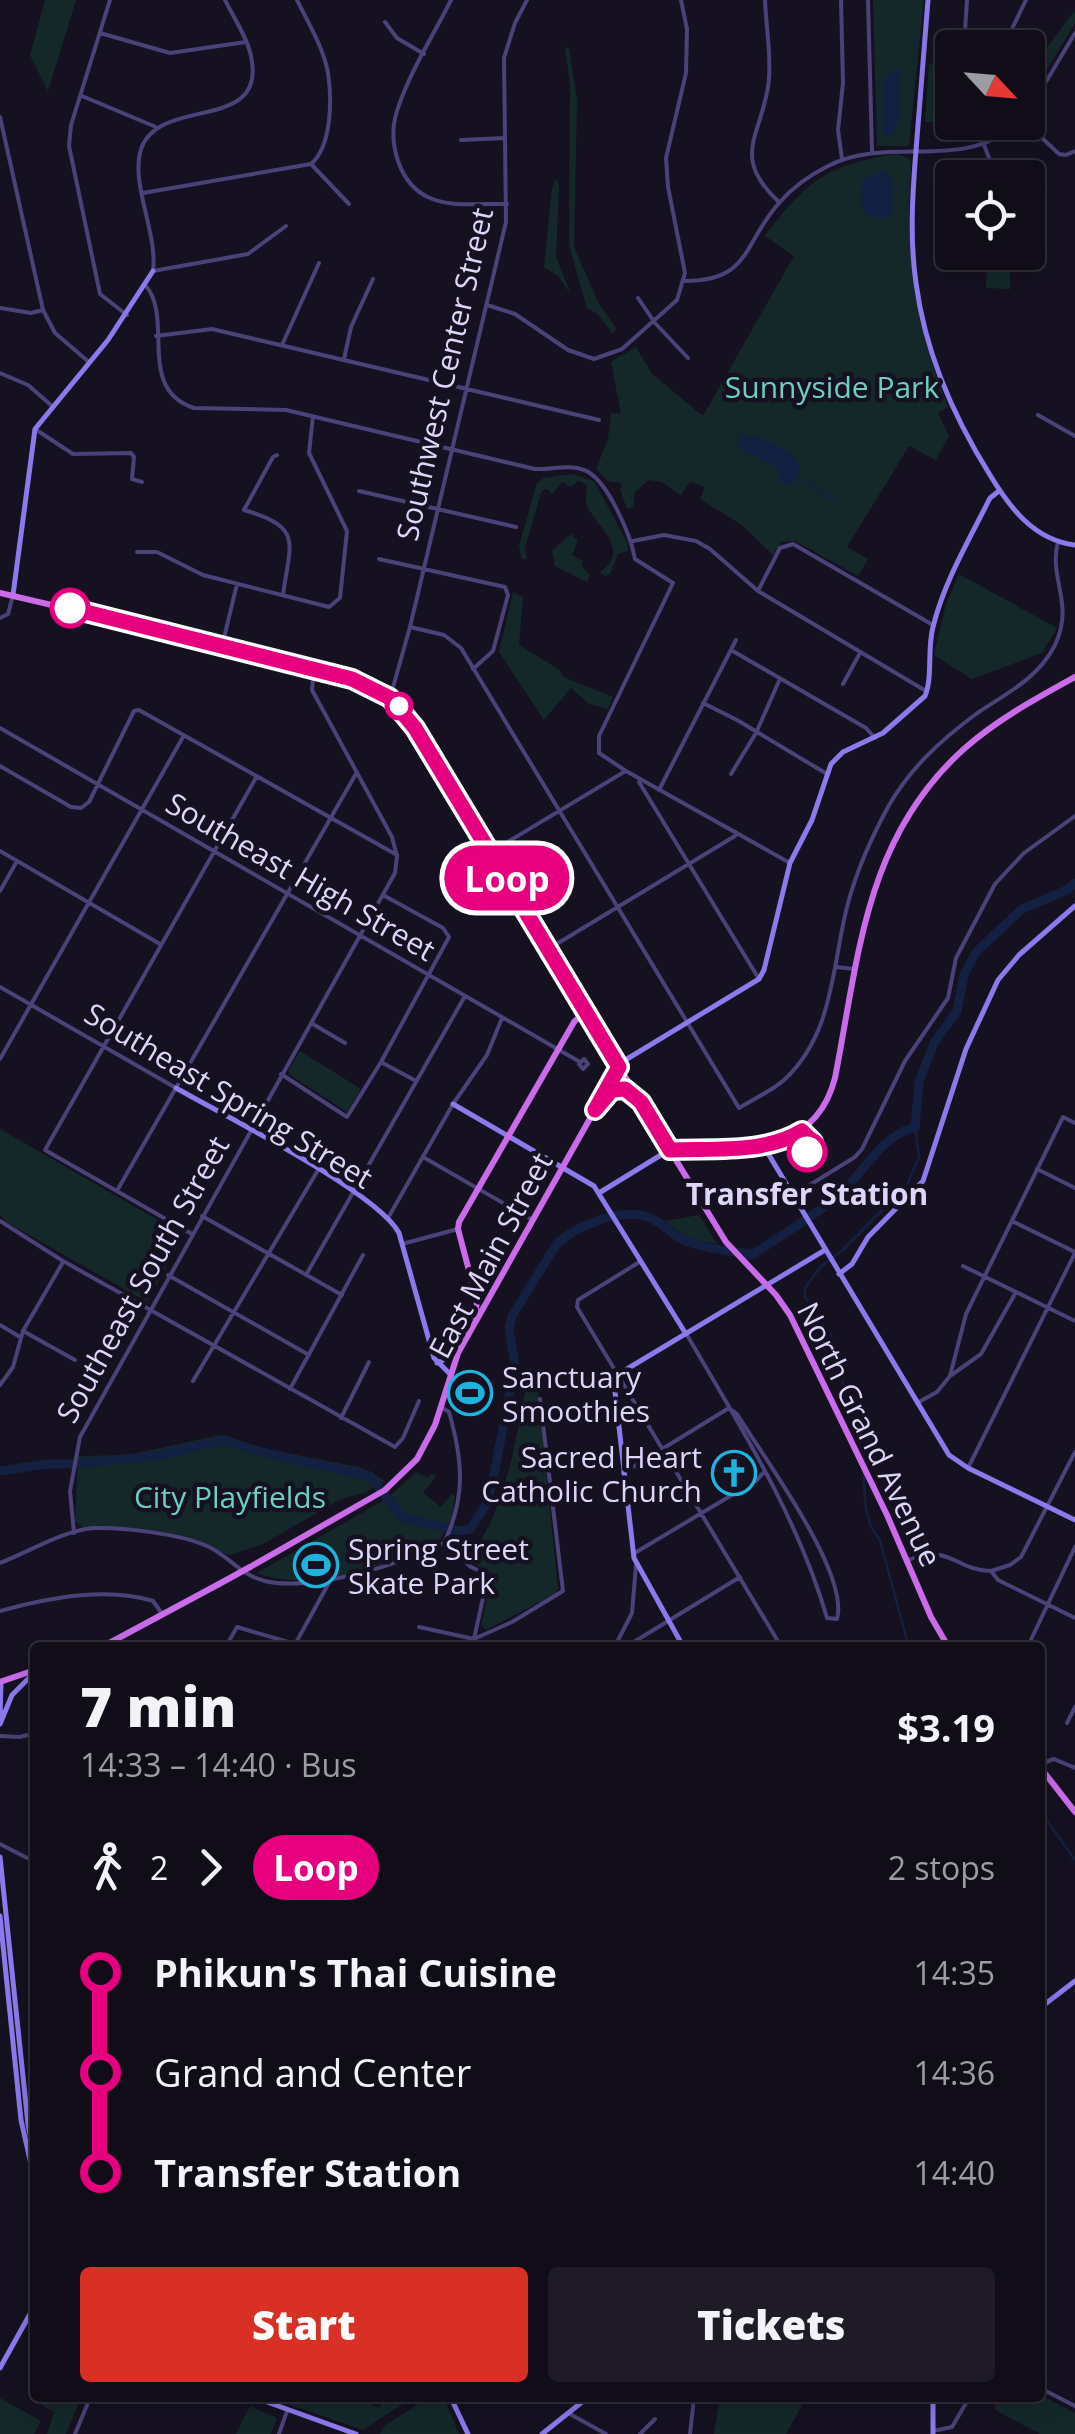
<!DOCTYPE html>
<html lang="en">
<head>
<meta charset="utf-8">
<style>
	:root { --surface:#100d19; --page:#1e1b26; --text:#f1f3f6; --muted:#9c9ca2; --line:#302d38; --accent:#d93025 }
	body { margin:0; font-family:"Open Sans",sans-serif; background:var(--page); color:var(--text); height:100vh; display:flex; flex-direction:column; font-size:38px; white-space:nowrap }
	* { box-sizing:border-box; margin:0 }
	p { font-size:32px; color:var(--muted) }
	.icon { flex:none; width:55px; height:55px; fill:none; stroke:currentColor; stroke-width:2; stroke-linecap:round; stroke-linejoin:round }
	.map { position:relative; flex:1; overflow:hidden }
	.details { position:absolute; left:30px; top:1642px; width:1015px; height:760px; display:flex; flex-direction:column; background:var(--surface); border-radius:10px; box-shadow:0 5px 25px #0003,0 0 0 2px var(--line) }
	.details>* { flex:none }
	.badge { padding:0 20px; border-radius:32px; font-size:35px; line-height:65px }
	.needle { width:65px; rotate:116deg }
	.buttons { position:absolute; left:935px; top:30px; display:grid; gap:20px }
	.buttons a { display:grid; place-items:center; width:110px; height:110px; border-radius:10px; background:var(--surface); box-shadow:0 5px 25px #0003,0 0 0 2px var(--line); font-size:50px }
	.map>.badge { position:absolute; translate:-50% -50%; box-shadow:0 0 0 5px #fff }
	.legs { display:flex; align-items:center; gap:15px; height:110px; padding:0 50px; font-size:32px }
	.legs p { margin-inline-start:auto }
	.summary { display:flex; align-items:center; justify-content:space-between; height:170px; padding:0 50px }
	h1 { font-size:55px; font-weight:800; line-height:75px }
	.primary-button { display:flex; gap:20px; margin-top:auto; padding:20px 50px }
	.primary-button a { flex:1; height:115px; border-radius:10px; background:var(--accent); color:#fff; font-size:40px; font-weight:800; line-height:115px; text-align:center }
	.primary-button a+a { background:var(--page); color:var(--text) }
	ul { padding:0 50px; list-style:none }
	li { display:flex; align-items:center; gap:35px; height:100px; font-size:38px }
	li i { display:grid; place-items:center; width:15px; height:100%; margin:0 12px; background:currentColor }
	li i::after { content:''; width:25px; height:25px; margin:-12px; border:8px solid; border-radius:50%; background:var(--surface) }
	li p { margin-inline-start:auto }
	li:first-child i { background:linear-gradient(#0000 50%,currentColor 0) }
	li:last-child i { background:linear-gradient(currentColor 50%,#0000 0) }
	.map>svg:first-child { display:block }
	.green { fill:#14282a }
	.water { fill:#142041 }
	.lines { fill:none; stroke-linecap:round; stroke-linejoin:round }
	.stream { stroke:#142041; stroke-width:2.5 }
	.river { stroke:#142041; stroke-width:9 }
	.street { stroke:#4b4279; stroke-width:4 }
	.secondary { stroke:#8b7aec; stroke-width:5 }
	.primary { stroke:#ca6cea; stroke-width:6 }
	.primary-bridge { stroke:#ca6cea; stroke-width:6 }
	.line-1-casing { stroke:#fff; stroke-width:22 }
	.line-1 { stroke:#e6007e; stroke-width:15 }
	.stop-1-dot { fill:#fff; stroke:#e6007e; stroke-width:5 }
	.labels { text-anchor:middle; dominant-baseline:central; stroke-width:9; stroke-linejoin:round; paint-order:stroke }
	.street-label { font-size:30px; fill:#ded6f9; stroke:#151121 }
	.park-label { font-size:30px; fill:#6ccfc2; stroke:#151121 }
	.stop-label { font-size:30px; font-weight:bold; fill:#ded6f9; stroke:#151121 }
	.poi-label { font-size:30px; fill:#ded6f9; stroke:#151121; text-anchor:start }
</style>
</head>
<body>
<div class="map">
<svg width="1075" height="2434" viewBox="0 0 1075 2434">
	<rect width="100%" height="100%" fill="#151121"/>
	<!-- green -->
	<path class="green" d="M 45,0 L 76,0 L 48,91 L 30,55 Z
		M 873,0 L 924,0 L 909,146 L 877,146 Z
		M 1075,10 L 1075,23 L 1028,101 L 1028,66 L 1039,58 Z
		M 565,47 L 569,48 L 577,100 L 574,247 L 598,302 L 616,328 L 613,334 L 597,313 L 587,309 L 569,245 L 570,84 Z
		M 929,63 L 952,67 L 952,122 L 964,123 L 925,122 Z
		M 896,154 L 909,158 L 911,164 C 905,261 913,316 948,407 L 938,413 L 949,436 L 936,460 L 909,446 L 847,547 L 868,559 L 858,576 L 795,541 L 781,542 L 773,555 L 742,525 L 700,499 L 705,487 L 690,482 L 681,495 L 661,482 L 649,480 L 634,493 L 634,507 L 627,509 L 620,490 L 622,483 L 608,481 L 596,469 L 608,439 L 611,413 L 621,414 L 611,362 L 636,347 L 652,374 L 703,416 L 794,256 L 765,236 C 807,180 827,165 896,154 Z
		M 556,179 L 559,185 L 556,257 L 571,295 L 559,277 L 544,267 L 552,188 Z
		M 987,253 L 1010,253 L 1010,289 L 986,288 Z
		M 572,474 L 594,481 L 627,542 L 628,551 L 618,554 L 610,574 L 605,576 L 600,572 C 635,549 591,524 586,502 C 585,496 587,491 587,485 L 578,481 L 571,487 L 562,482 L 552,494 L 548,489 L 542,490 L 525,547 L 527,559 L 522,559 L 519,546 L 537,483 L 544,478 Z
		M 571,534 L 578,540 L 572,555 L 583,561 L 581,565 L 590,575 L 587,582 L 555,566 L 552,551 Z
		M 959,574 L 1057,628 L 1042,653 L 972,679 L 934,655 L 946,604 Z
		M 513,592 L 523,597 L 519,645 L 560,670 L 563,677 L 613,697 L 608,709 L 589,704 L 571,688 L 544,720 L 499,652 Z
		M 300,1051 L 361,1089 L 347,1112 L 290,1075 L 288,1071 Z
		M 0,1129 L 184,1235 L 147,1302 L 6,1222 L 0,1214 Z
		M 699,1215 L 717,1244 L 687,1238 L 665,1221 Z
		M 530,1369 L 536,1370 L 558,1589 L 555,1594 L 486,1630 L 481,1625 L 493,1574 L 467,1560 C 509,1509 516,1432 530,1369 Z
		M 221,1435 L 266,1449 L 363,1468 L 385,1481 L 364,1493 L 341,1499 L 263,1544 L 230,1555 L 176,1537 L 99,1528 L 85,1529 L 75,1521 L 78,1456 L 128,1455 Z
		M 417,1472 L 428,1478 L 431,1474 L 436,1476 L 423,1493 L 441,1507 L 452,1494 L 455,1496 L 452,1518 L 439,1542 C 389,1564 308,1594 257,1573 L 386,1499 Z
		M 35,2395 L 51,2399 L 81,2398 L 66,2434 L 47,2434 L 54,2412 L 33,2400 Z
		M 1040,2395 L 1075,2413 L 1075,2434 L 1040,2434 L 995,2410 L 996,2398 L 1040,2398 Z
		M 0,2398 L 41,2421 L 34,2434 L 0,2434 Z
		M 287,2398 L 342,2398 L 352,2403 L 358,2398 L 379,2408 L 385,2398 L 412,2398 L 363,2430 L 285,2403 Z
		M 428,2398 L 444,2398 L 459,2434 L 380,2434 L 384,2426 Z
		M 720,2398 L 806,2398 L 786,2434 L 714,2434 Z
		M 250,2406 L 277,2418 L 271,2434 L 236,2434 Z"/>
	<!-- water -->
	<path class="water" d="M 899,68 C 897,91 905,117 891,137 L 885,136 L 883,129 L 884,77 Z
		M 883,170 L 891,178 L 893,213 L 889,217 L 870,218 L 861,206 L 862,181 Z
		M 744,434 C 764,439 794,447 801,468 L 796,481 L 789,485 L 780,482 L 776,467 L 739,449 L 737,440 Z"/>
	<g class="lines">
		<!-- stream -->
		<path class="stream" d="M 806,482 L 835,500
			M 864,1460 L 865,1450 L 855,1408 L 843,1384 L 832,1337 L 805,1297 L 805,1288 L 820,1267 L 843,1250 L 907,1185 L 919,1157 L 915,1127
			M 864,1473 C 864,1495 864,1523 880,1540 L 909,1648
			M 1040,1811 L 1075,1860"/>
		<!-- river -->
		<path class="river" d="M 0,1471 L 47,1464 L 74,1464 L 154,1456 L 225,1440 L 257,1451 L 370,1476 L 403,1518 L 459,1531 L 470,1529 L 486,1505 L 494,1475 L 515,1365 L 509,1329 L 512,1316 L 556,1245 C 575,1226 623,1206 650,1218 C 663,1223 671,1234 683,1240 C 703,1249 730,1250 752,1255 C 779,1237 807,1220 832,1201 C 862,1178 878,1137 915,1127 L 919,1082 L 934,1043 L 957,1011 L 964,975 L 976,952 L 1022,909 L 1067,890 L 1075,883"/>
		<!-- street -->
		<path class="street" d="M 110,0 L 71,125 L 69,146 L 100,294 L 127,315
			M 225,0 C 234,18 247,37 251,56 C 268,134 159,95 141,149 C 130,184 158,233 153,271 L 248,254 L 286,226
			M 297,0 C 308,22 324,49 328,73 C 332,99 332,146 311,164
			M 451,0 C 433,36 409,73 397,111 C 387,142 399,185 430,198 C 452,208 483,203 507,204
			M 765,0 C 766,26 771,53 769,79 C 764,134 728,155 779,202
			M 841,0 L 843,83 L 838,130 L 842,159
			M 868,0 L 872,151
			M 967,0 L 965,31 L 975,48
			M 385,22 L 397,38 L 424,54
			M 100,33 L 170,53 L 246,42
			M 999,48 L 1008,37 L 1026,0
			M 82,96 L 156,127
			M 1028,112 L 1075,33
			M 0,117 L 43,310 L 55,333 L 90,363
			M 1025,122 L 1059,154 L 1066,155 L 1075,151
			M 461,140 L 505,138
			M 984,145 L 997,178
			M 311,164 L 349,204
			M 143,193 L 311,164
			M 1028,207 L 1037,212
			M 685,281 C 751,281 743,243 779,203 C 792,188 810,175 828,166 C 891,134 963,174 1018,122
			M 146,286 C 174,319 136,389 194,408 L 286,410 L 535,469 C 550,470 569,464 584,470 C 607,478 631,536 635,559 L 673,583 L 599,736 L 599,753 L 626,771 L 790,863
			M 638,298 L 655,323 L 688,358
			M 487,305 L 515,314 L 568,350 L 594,359 L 622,349 L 677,300 L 685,273 L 668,187 L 666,158 L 686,73 L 687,29 L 681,0
			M 0,308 L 31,313 L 43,310
			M 156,336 L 212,329 L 599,420
			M 282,345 L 319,263
			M 344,359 L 351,327 L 373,279
			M 0,373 L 28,385 L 52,406
			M 1038,415 L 1075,436
			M 35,429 L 73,454 L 131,453 L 134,457 L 132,479 L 142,482
			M 277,455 L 273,457 L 244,510 C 304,528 290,542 283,595
			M 359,491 L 516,527
			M 633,541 L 664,535 L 696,541 L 710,549 L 758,591 L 926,691
			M 137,552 L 157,552 L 203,575 L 329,607 L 340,598 L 347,531 L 309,453 L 313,416
			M 379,559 L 505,587 L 508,595 L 493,651 L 473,669
			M 758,591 L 780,548 L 793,544 L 933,625
			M 0,618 L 8,614 L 13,595
			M 410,627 L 444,635 L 461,648 L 739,1108 C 753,1099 772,1091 784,1080 C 830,1038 832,976 844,920 C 852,881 869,842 888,807 C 910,768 941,740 976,714 C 1006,693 1037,680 1055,645 C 1075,603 1048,578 1058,542
			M 223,642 L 237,584
			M 731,650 L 866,728 L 875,738
			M 843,684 L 860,653
			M 390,698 L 410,627 L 506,222 L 504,58 L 515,23 L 527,0
			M 703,703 L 737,720 L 827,774
			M 0,728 L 580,1062
			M 0,766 L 71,807 L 81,808 L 89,802 L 134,711 L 139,710 L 397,855
			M 731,774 L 756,733 L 779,681
			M 639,782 L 759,979
			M 659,790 L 736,640
			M 0,851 L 160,944
			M 491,852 L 624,772
			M 0,891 L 17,861
			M 555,945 L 735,836
			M 837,967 L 854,969
			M 0,987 L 176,1088
			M 311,1023 L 345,1043
			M 0,1059 L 183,737
			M 584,1059 L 588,1064 L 583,1069 L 579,1064 Z
			M 381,1062 L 416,1081
			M 281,1074 L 347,1117 L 381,1062 L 449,937 L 443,928 L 383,895
			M 423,1157 L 531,1219
			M 1037,1169 L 1075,1188
			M 118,1189 L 357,772
			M 792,1196 L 855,1157 L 862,1149 L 905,1061 L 948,998 L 956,958 L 995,884 L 1024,853 L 1075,816
			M 202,1216 L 342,1295
			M 388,1218 L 453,1104 L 487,1055 L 502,1018
			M 0,1221 L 63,1261 L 395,1447 L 403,1438 L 419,1401
			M 1012,1221 L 1075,1252
			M 192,1234 L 45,1150 L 257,776
			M 402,1244 L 458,1229
			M 641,1261 L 578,1300 L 577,1307 L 782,1648
			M 963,1266 L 1075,1321
			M 168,1275 L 309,1355
			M 306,1275 L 465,996
			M 0,1325 L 20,1337
			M 23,1331 L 75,1360
			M 687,1335 C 740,1426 798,1517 827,1618 L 837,1619 C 850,1573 762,1455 737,1414 L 729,1408
			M 950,1376 L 981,1354 L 1016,1292
			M 193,1381 L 318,1170
			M 0,1385 L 13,1367 L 23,1331 L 63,1262
			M 290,1389 L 363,1255
			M 917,1403 L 937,1392 L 950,1376 L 966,1314 L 1063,1117 L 1075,1123
			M 441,1407 L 449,1412 C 463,1461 466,1497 444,1543
			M 341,1418 L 369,1362
			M 968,1468 L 1075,1253
			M 623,1473 L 729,1408
			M 74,1533 L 70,1491 L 80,1437 L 395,873 L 397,856 L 392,837 L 312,690 L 314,668
			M 444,1543 L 471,1567 L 488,1575 L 472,1648
			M 633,1554 L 757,1480 L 763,1473
			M 908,1560 C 951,1543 954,1570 991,1571 L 998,1580 L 1075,1618
			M 0,1563 C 29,1552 62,1531 93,1528 C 123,1527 180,1534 207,1546 C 228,1555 240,1575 265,1581 C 313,1592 401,1564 444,1543
			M 991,1571 L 1010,1565 L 1021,1557 L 1075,1452
			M 0,1611 C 46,1598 106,1586 153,1601 L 163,1615
			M 419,1627 L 474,1639 L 512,1622 L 563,1591 L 540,1399
			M 225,1648 L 237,1627 L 295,1644
			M 293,1648 L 331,1579
			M 614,1648 L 632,1613 L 636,1565
			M 624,1648 L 740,1577
			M 767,1648 L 778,1641
			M 1027,1648 L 1075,1547
			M 1067,1723 L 1075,1707
			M 0,1736 L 20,1737 L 35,1733
			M 1040,1764 L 1054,1759 L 1075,1768
			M 0,1844 L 35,1862
			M 1040,2388 L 1075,2406
			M 819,2398 L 836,2398
			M 570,2414 L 606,2434
			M 933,2431 L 952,2427 L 969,2398
			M 75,2434 L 90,2398
			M 279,2434 L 287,2411
			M 640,2434 L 655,2419
			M 690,2434 L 694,2398"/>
		<!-- secondary -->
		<path class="secondary" d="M 928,0 C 924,46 921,92 917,138 C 913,186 909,235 916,283 C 925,352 953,416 990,475 C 1010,508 1034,540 1075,545
			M 13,595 L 35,429 L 108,340 L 153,271
			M 619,1067 L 627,1059 L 759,979 L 764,970 L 790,863 L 812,820 L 831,764 L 843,752 L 883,733 L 925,696 C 933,677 927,649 933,627 C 944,582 969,540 990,498 L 999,491
			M 176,1088 C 223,1115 377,1192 399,1233 L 434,1358 L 450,1374
			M 453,1104 L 594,1186 L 686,1334
			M 763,1145 L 949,1455 L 968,1468 L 1075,1520
			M 599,1193 L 669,1150
			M 839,1274 L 852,1264 L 868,1237 L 923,1181 L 966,1049 L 998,980 L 1019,955 L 1075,906
			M 437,1363 L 456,1354
			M 684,1648 L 634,1558 L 614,1383 L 617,1375 L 825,1250
			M 0,1718 L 1,1682
			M 0,1724 L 12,1695 L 35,1672
			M 0,1857 L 28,2124 L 35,2160
			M 0,1916 L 21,2120 L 35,2182
			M 1040,2008 L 1075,1981
			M 0,2368 L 35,2305
			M 256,2398 L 356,2434
			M 451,2398 L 468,2434
			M 542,2434 L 587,2398
			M 933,2434 L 933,2398"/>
		<!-- primary -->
		<path class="primary" d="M 0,593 L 223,645 L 353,679 L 372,687 L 399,706 L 726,1242 L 776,1295 L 790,1315 L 887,1515 L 931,1617 L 949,1648
			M 605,1097 L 615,1089 L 633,1094
			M 671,1150 C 737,1147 814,1159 835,1078 C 859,955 865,837 965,748 C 998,719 1037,698 1075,677
			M 475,1317 L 477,1301 L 458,1229 L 459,1222 L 574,1022 L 586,1011
			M 250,1567 L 385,1490 L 417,1459 L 435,1425 L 458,1353 L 619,1067
			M 100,1648 L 219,1584
			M 0,1682 L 35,1670
			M 1040,1767 L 1075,1812"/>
		<!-- primary-bridge -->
		<path class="primary-bridge" d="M 219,1584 L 250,1567"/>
	</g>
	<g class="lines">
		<defs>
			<path id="line-1" d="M 70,608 L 352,679 L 390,698 L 415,728 L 619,1067 L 595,1110 L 612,1090 L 625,1089 L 641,1102 L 670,1150 C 713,1148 764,1154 802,1131 L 813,1142 L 807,1152"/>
		</defs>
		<!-- line-1 casing -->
		<use href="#line-1" class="line-1-casing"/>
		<!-- line-1 -->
		<use href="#line-1" class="line-1"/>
	</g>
	<!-- icons -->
	<defs>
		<symbol id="stadium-ring" viewBox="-11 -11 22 22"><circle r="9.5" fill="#151121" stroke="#1fb2dc" stroke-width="1.5"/><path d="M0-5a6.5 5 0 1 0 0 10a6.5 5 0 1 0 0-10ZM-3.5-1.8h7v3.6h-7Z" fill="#1fb2dc"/></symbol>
		<symbol id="church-ring" viewBox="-11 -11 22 22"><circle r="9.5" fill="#151121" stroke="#1fb2dc" stroke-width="1.5"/><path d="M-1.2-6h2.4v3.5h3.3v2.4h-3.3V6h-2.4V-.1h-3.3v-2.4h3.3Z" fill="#1fb2dc"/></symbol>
	</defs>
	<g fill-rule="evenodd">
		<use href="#stadium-ring" x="445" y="1368" width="50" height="50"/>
		<use href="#church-ring" x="709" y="1448" width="50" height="50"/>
		<use href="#stadium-ring" x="291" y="1540" width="50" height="50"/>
	</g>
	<!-- markers -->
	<g class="stop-1-dot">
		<circle cx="70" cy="608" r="18"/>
		<circle cx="399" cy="706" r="12"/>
		<circle cx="807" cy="1152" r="18"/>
	</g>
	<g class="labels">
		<!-- street labels -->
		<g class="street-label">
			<text transform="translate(444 374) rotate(-77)">Southwest Center Street</text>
			<text transform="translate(301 876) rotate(30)">Southeast High Street</text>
			<text transform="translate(229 1095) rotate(31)">Southeast Spring Street</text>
			<text transform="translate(490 1255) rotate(-62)">East Main Street</text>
			<text transform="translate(142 1279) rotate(-61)">Southeast South Street</text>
			<text transform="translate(870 1434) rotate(64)">North Grand Avenue</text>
		</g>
		<!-- park labels -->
		<g class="park-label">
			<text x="832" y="386">Sunnyside Park</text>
			<text x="230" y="1496">City Playfields</text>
		</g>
		<!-- stop labels -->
		<g class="stop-label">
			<text x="807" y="1193">Transfer Station</text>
		</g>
		<!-- poi labels -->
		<g class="poi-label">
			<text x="502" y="1376">Sanctuary<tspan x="502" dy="34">Smoothies</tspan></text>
			<text x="702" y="1456" text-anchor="end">Sacred Heart<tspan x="702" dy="34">Catholic Church</tspan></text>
			<text x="348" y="1548">Spring Street<tspan x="348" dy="34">Skate Park</tspan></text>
		</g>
	</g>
</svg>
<div class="buttons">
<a><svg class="needle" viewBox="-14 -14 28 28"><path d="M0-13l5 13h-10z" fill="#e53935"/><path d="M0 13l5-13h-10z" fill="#9c9ca2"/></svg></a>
<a><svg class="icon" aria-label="locate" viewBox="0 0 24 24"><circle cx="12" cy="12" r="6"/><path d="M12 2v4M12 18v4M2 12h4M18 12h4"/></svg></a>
</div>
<b class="badge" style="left:507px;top:878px;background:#e6007e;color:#fff">Loop</b>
<section class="details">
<div class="summary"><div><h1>7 min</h1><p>14:33 – 14:40 · Bus</p></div><b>$3.19</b></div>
<div class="legs"><svg class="icon" aria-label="walk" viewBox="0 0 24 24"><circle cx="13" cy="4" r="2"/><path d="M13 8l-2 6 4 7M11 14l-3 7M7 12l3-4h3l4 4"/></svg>2<svg class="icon" aria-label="forward" viewBox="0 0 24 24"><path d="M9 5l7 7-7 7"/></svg><b class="badge" style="background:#e6007e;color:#fff">Loop</b><p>2 stops</p></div>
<ul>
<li><i style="color:#e6007e"></i><b>Phikun's Thai Cuisine</b><p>14:35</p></li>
<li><i style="color:#e6007e"></i><span>Grand and Center</span><p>14:36</p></li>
<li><i style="color:#e6007e"></i><b>Transfer Station</b><p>14:40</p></li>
</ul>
<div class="primary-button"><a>Start</a><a>Tickets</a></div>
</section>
</div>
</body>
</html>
